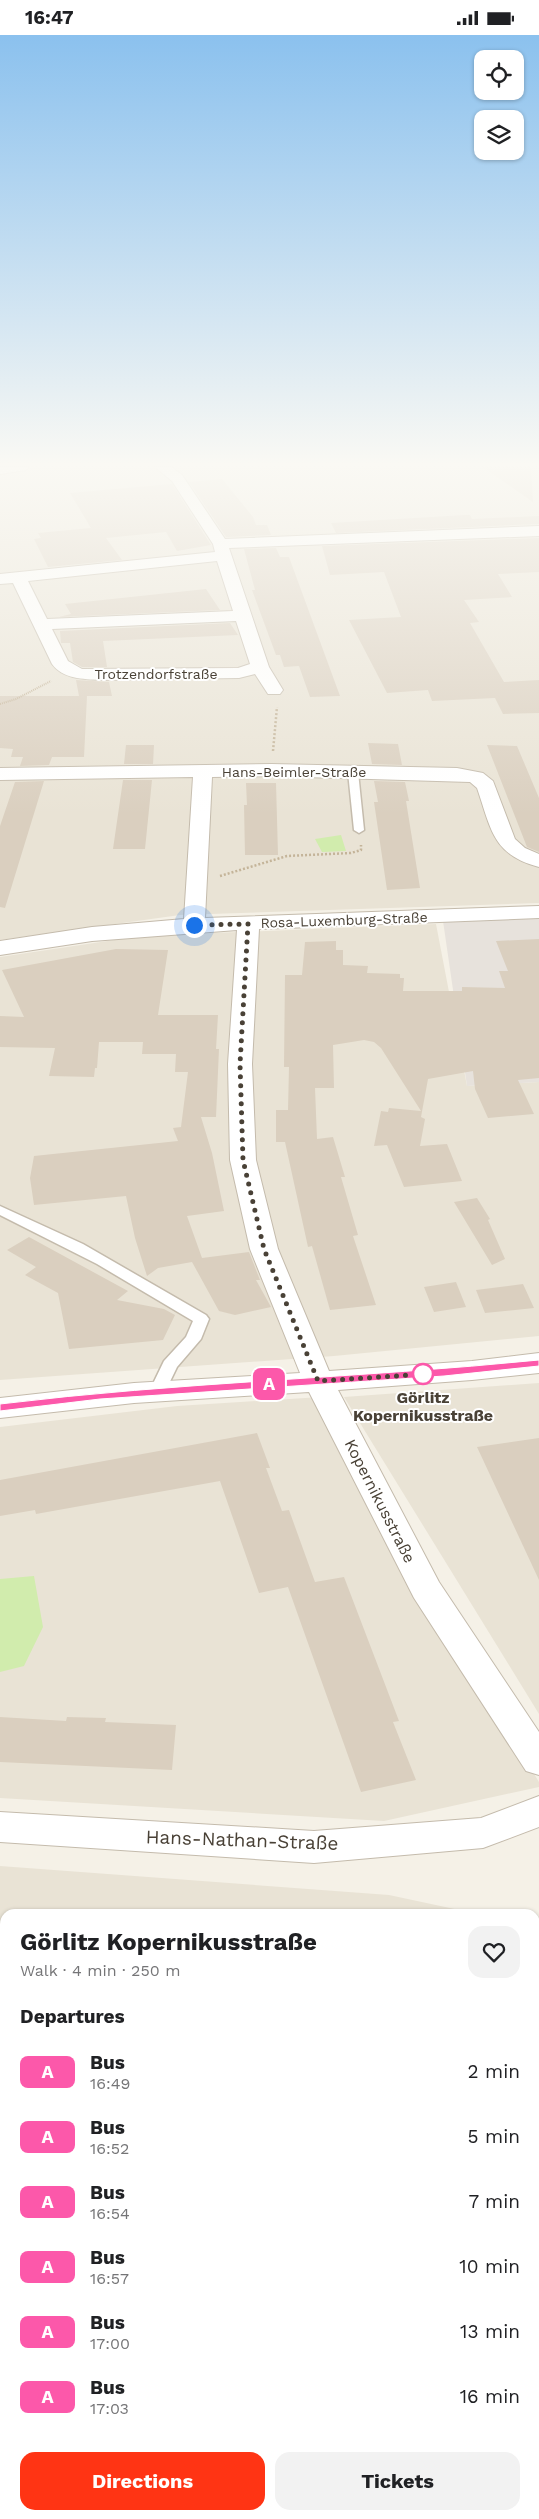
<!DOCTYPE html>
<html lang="en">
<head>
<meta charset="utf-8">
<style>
	:root { --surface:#fff; --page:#f2f2f2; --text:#202124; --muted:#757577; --accent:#ff3414 }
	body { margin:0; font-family:"Work Sans",sans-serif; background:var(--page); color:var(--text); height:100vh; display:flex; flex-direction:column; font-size:19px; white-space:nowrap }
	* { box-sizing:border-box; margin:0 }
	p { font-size:16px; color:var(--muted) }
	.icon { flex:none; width:28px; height:28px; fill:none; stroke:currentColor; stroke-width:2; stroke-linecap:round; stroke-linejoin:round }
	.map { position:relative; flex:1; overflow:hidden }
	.details { position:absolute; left:0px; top:1874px; width:540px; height:611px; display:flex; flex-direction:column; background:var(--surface); border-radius:15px 15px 0 0; box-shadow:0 1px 4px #0004 }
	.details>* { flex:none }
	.badge { padding:0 10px; border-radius:8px; font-size:18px; line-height:32px }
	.controls { position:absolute; left:474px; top:15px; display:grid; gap:10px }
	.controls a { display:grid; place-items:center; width:50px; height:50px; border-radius:10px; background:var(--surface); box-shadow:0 1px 4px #0004; font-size:25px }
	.you { position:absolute; width:25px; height:25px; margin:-12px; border:4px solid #fff; border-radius:50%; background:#1a73e8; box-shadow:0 0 0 8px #1a73e833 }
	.map>.badge { position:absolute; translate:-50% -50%; box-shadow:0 0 0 2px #fff }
	h2 { padding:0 20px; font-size:19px; line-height:45px }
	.round { display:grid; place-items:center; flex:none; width:52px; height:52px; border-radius:15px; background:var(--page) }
	.head { display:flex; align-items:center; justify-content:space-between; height:85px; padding:0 20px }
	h1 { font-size:24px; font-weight:700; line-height:38px }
	.cta { display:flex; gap:10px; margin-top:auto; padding:10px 20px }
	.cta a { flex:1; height:58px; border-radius:15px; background:var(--accent); color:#fff; font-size:20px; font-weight:700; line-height:58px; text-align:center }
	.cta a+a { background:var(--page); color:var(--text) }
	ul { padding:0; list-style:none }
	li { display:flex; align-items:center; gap:15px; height:65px; padding:0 20px }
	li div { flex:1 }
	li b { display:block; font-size:19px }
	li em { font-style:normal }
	li .badge { min-width:55px; font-weight:700; text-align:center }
	.status { display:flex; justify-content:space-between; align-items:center; height:35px; padding:0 25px; background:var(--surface); direction:ltr }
	.status svg { height:14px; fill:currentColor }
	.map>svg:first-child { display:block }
	.residential { fill:#e9e3d5 }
	.industrial { fill:#e7e2dc }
	.green { fill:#d1ecad }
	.building { fill:#dacfbf }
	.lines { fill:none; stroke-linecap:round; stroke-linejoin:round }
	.service-casing { stroke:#c4bbac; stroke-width:3 }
	.minor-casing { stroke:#c4bbac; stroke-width:2 }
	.path-far1 { stroke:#c4b499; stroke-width:2; stroke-dasharray:1 1; stroke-linecap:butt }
	.path { stroke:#c4b499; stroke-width:2.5; stroke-dasharray:2 2; stroke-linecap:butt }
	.service { fill:#fff; fill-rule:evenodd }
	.minor { fill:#fff; fill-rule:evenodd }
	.line { fill:#fc58aa; stroke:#fff }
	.walk { stroke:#494136; stroke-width:5; stroke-dasharray:0 9 }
	.stop-dot { fill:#fff; stroke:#fc58aa; stroke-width:2.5 }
	.labels { text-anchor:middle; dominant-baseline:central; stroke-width:4; stroke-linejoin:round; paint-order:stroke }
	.far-street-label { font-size:14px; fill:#494136; stroke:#fff }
	.stop-label { font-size:16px; font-weight:bold; fill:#494136; stroke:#fff }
	.street-label { font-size:16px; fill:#494136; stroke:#fff }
	.near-street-label { font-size:19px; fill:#494136; stroke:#fff }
</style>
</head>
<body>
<div class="status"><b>16:47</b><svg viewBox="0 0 49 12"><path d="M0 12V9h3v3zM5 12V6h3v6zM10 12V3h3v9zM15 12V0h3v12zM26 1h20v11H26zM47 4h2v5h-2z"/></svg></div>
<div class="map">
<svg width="539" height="2484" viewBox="0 0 539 2484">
	<rect width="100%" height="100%" fill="#f5f1e7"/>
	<!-- residential -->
	<path class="residential" d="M 0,432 L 539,432 L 539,868 L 180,880 L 0,905 Z
		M 436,889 L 467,1051 L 539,1047 L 539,1301 L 334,1321 L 0,1345 L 0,922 L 141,901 Z
		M 539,1348 L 539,1679 L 344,1362 Z
		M 321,1362 L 421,1554 L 539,1747 L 539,1752 L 384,1786 L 0,1763 L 0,1392 L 177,1371 Z
		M 0,1831 L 389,1860 L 478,1879 L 5,1879 L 5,2371 L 0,2370 Z
		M 535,1955 L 539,1965 L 539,2183 L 535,2184 Z
		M 535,2244 L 539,2255 L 539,2473 L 535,2473 Z
		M 0,2455 L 5,2456 L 5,2480 L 122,2480 L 141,2484 L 0,2484 Z"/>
	<!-- industrial -->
	<path class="industrial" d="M 539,882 L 539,1047 L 467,1051 L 443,886 Z"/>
	<!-- green -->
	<path class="green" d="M 341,800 L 346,816 L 322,817 L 315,804 Z
		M 34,1541 L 43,1592 L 24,1631 L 0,1637 L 0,1544 Z
		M 535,1889 L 539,1890 L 539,1965 L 535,1955 Z"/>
	<!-- building -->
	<path class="building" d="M 483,432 L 531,432 L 533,467 Z
		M 222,444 L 253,482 L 256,490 L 267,490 L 271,500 L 226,502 L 189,447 Z
		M 172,449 L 211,510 L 177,516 L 166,497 L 106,503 L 122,525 L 48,532 L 34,504 L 41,503 L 38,498 L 91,493 L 70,458 Z
		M 465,480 L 470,480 L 472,484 L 539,481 L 539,489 L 336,498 L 331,488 Z
		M 539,503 L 539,537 L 498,539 L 512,562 L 464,565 L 479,587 L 470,588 L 504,647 L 539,645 L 539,678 L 503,679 L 495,663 L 432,666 L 428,655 L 387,658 L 349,585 L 401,582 L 384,537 L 330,540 L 322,511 Z
		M 276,513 L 280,522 L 289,522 L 340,661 L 310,662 L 299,631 L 284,632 L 280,620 L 276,620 L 252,555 L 255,555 L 244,514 Z
		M 206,554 L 220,575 L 59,582 L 71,579 L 65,569 Z
		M 230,588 L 238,600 L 103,606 L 107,632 L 82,632 L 73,627 L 70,608 L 61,608 L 60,596 Z
		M 76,645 L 109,647 L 112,661 L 79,661 Z
		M 0,661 L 87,661 L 84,722 L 52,722 L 49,730 L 20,731 L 23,722 L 11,722 L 13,714 L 0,713 Z
		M 368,708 L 398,709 L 402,730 L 372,729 Z
		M 126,710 L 154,710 L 153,729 L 124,729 Z
		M 487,710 L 517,711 L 539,763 L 539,817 L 527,812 Z
		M 123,745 L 152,745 L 145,814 L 113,814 Z
		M 44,746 L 5,873 L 0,872 L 0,791 L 15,747 Z
		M 374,746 L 405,747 L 409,766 L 406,766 L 420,853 L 387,855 L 374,767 L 378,767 Z
		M 246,748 L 276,748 L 278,820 L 245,820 L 244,770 L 247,770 Z
		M 539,904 L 539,1043 L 518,1045 L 534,1079 L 488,1083 L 475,1054 L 473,1036 L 428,1044 L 421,1082 L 425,1084 L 420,1111 L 447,1109 L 462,1146 L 404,1152 L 387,1110 L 374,1111 L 381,1076 L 388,1077 L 389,1073 L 421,1076 L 381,1013 L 374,1007 L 364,1005 L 333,1010 L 334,1053 L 315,1053 L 317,1104 L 333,1102 L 345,1142 L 341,1142 L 358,1200 L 353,1201 L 376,1270 L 330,1275 L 312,1211 L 308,1212 L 285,1107 L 276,1107 L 276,1075 L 288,1075 L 289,1032 L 284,1032 L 285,940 L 302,940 L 305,907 L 336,906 L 336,915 L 343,915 L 343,930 L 368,931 L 367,938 L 400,939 L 400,943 L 404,943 L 403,956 L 462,956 L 462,952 L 505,953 L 499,936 L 508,936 L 496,906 Z
		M 116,914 L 168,915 L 158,980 L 218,980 L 216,1014 L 219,1014 L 216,1082 L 201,1082 L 212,1118 L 224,1176 L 187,1181 L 202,1223 L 249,1217 L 260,1245 L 256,1245 L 271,1272 L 235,1280 L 219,1276 L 192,1227 L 158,1233 L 147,1241 L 135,1203 L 126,1161 L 34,1170 L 30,1143 L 34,1121 L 178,1106 L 173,1093 L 181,1092 L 188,1037 L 175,1037 L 176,1019 L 142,1019 L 143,1007 L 99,1007 L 97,1033 L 95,1033 L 94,1042 L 49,1041 L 55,1013 L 0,1012 L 0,981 L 24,982 L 2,935 Z
		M 477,1163 L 490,1184 L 488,1185 L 505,1224 L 492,1230 L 454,1167 Z
		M 29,1202 L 128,1256 L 117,1265 L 164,1274 L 175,1280 L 163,1305 L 69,1314 L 58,1258 L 25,1240 L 36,1232 L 7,1215 Z
		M 456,1247 L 466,1272 L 434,1277 L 424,1252 Z
		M 523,1249 L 534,1273 L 485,1278 L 476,1255 Z
		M 257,1398 L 270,1433 L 266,1433 L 282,1476 L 289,1475 L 315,1547 L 344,1542 L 399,1686 L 393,1687 L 416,1745 L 361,1757 L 288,1552 L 259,1558 L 220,1446 L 36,1479 L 35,1475 L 0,1481 L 0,1445 Z
		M 539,1403 L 539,1545 L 477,1412 Z
		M 0,1682 L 66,1686 L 67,1682 L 106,1683 L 105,1687 L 176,1690 L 172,1735 L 0,1727 Z"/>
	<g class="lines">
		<defs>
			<path id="service" d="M 353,734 L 358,737 L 364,795 L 359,798 L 354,795 L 348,737 Z
				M 0,1171 L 83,1209 L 206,1280 L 209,1284 L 201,1304 L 177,1332 L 164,1359 L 152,1359 L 150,1355 L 164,1326 L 186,1302 L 193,1286 L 97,1229 L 0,1180 Z"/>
			<path id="minor" d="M 0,432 L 28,432 L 26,435 L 0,439 Z
				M 155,432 L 171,432 L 182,440 L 225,504 L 539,491 L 539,501 L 229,513 L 269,632 L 283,655 L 280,659 L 268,659 L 255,639 L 239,643 L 100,645 C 83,644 63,644 52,629 L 13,548 L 0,549 L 0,539 L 215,517 L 213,509 L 172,446 ZM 217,526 L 233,576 L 47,584 L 28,546 ZM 236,586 L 250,629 L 238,633 L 82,634 L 68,626 L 52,594 Z
				M 271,729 L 457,733 L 483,738 L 493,746 L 515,804 L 525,813 L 539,819 L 539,832 C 492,820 491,793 477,753 L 470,747 L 271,741 L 212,742 L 205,883 L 539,871 L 539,883 L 259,894 L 252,1029 L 256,1125 L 278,1214 L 329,1336 L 472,1326 L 539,1318 L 539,1338 L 472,1345 L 338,1355 L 439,1547 L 539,1697 L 539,1740 L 526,1736 L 414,1563 L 309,1357 L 134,1368 L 0,1383 L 0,1363 L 134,1348 L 300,1338 L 250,1214 L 230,1125 L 228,1029 L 237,895 L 92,906 L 0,920 L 0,906 L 92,892 L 184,884 L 193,742 L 0,745 L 0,733 Z
				M 539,1761 L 539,1792 L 483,1813 L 314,1828 L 0,1807 L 0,1777 L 314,1796 L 481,1783 Z
				M 0,2396 L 5,2397 L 5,2443 L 0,2442 Z
				M 261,2480 L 326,2480 L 328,2484 L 263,2484 Z"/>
		</defs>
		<!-- service casing -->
		<use href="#service" class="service-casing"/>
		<!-- minor casing -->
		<use href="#minor" class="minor-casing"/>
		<!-- path-far1 -->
		<path class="path-far1" d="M 0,669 L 16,664 L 51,646"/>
		<!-- path -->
		<path class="path" d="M 273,716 L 277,672
			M 220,841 L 287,821 L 351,818 L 361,815 L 361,810"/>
		<!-- service -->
		<use href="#service" class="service"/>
		<!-- minor -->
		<use href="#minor" class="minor"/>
	</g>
	<!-- sky -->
	<linearGradient id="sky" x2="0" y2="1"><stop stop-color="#8bc1ee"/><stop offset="0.55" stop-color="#faf9f4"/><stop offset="1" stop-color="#faf9f4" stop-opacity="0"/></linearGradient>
	<rect width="539" height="780" fill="url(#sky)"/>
	<!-- line -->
	<path class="line" d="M 539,1325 L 539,1331 L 444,1341 L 100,1364 L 0,1376 L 0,1369 C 179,1347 360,1343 539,1325 Z"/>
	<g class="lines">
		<!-- walk -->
		<path class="walk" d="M 194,890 L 248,889 L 240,1029 L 243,1125 L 264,1214 L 318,1346 L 426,1339 L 423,1339"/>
	</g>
	<!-- markers -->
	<circle class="stop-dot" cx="423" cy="1339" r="10"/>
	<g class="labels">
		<!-- far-street labels -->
		<g class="far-street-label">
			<text x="156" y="639">Trotzendorfstraße</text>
			<text x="294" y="737">Hans-Beimler-Straße</text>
			<text transform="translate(344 885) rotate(-2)">Rosa-Luxemburg-Straße</text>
		</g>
		<!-- stop labels -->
		<g class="stop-label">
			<text x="423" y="1362">Görlitz<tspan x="423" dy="18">Kopernikusstraße</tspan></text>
		</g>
		<!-- street labels -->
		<g class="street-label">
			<text transform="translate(380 1466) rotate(63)">Kopernikusstraße</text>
		</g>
		<!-- near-street labels -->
		<g class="near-street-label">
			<text transform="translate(242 1805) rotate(2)">Hans-Nathan-Straße</text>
		</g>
	</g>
</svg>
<div class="controls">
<a><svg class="icon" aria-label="locate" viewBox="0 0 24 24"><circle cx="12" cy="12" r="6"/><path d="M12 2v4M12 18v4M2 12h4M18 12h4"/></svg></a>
<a><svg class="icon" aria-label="layers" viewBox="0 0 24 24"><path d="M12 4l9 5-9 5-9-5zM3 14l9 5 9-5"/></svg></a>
</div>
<div class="you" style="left:194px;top:890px"></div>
<b class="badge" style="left:269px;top:1349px;background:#fc58aa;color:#fff">A</b>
<section class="details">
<div class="head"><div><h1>Görlitz Kopernikusstraße</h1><p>Walk · 4 min · 250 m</p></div><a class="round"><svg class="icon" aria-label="heart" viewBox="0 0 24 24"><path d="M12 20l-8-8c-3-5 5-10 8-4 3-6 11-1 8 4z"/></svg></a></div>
<h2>Departures</h2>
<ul>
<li><span class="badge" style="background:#fc58aa;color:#fff">A</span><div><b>Bus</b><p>16:49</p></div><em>2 min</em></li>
<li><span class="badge" style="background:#fc58aa;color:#fff">A</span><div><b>Bus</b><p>16:52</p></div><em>5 min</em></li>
<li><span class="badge" style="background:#fc58aa;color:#fff">A</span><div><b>Bus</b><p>16:54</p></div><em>7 min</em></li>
<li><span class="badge" style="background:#fc58aa;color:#fff">A</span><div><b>Bus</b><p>16:57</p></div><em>10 min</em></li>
<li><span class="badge" style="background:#fc58aa;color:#fff">A</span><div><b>Bus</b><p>17:00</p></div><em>13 min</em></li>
<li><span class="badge" style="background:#fc58aa;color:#fff">A</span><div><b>Bus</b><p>17:03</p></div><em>16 min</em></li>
</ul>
<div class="cta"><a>Directions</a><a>Tickets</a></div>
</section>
</div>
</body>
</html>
